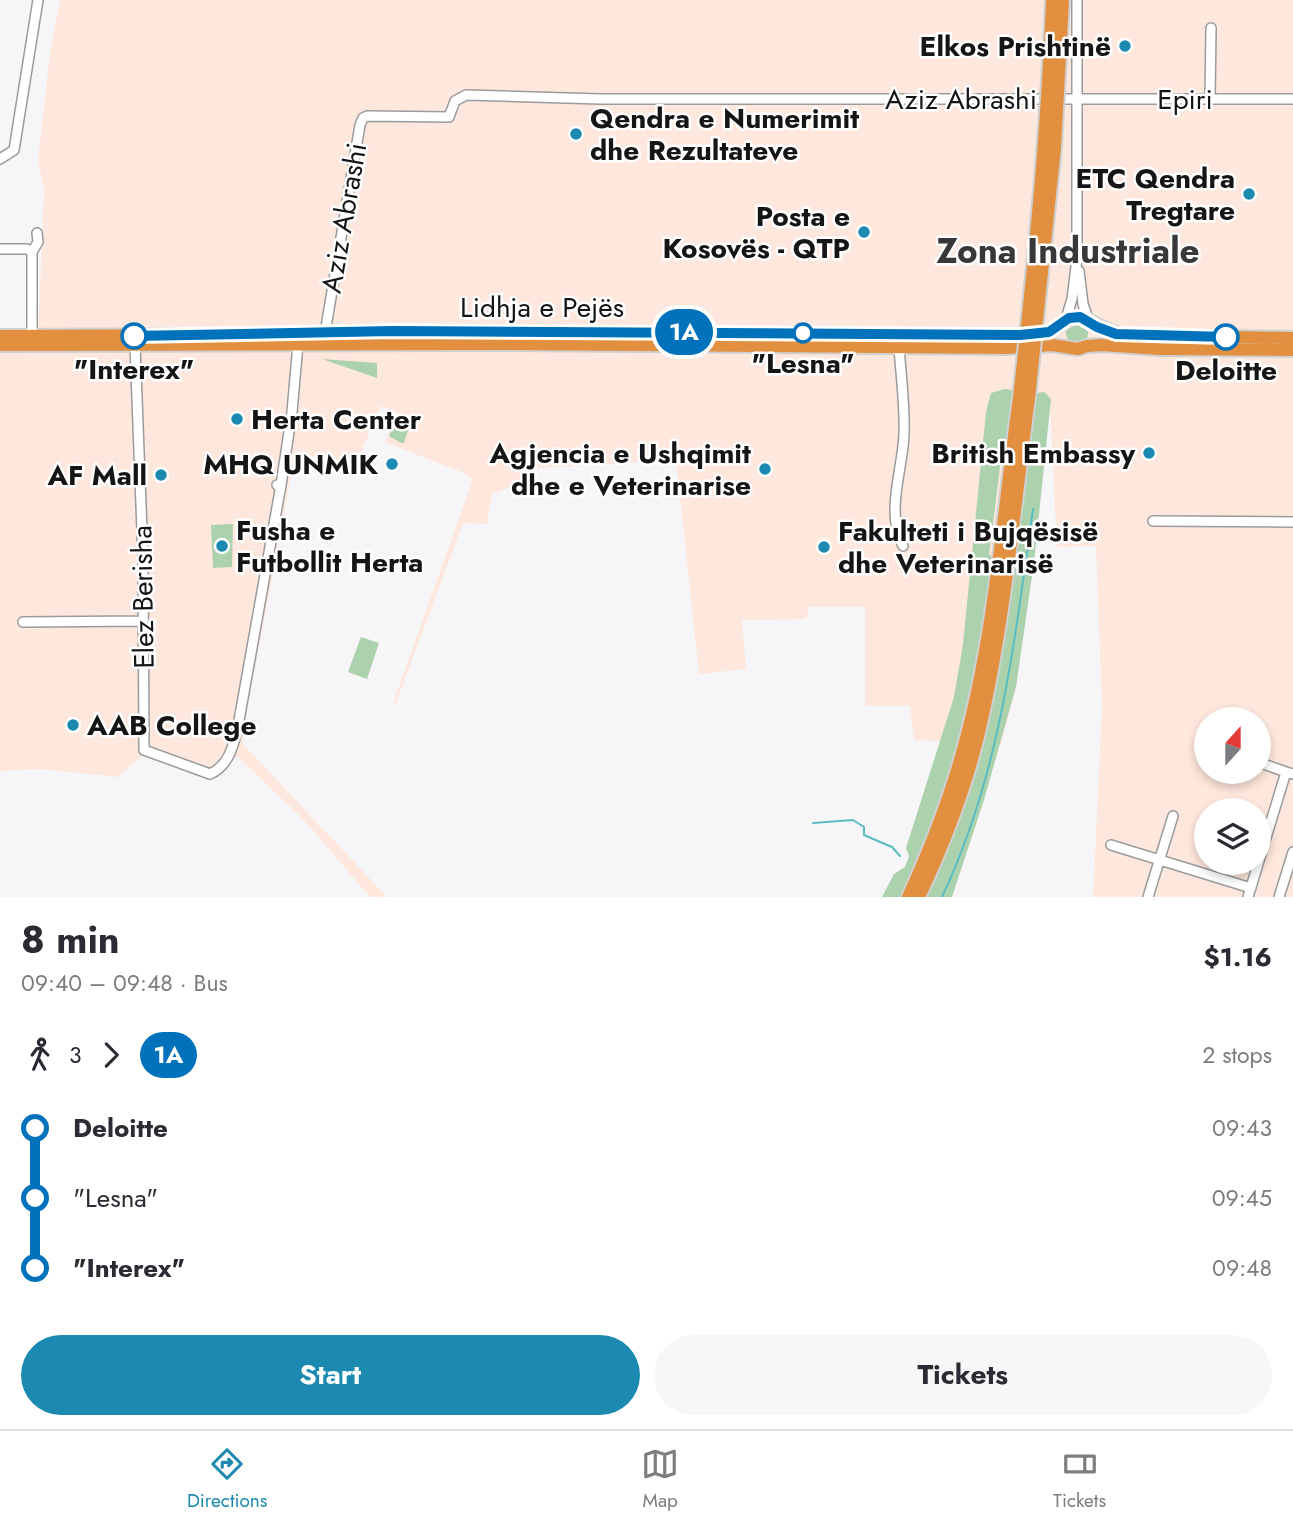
<!DOCTYPE html>
<html lang="en">
<head>
<meta charset="utf-8">
<style>
	:root { --surface:#fff; --page:#f7f7f7; --text:#2b2b33; --muted:#7c7c81; --line:#e1e1e2; --accent:#1c8ab0 }
	body { margin:0; font-family:Jost,sans-serif; background:var(--page); color:var(--text); height:100vh; display:flex; flex-direction:column; font-size:26px; white-space:nowrap }
	* { box-sizing:border-box; margin:0 }
	p { font-size:23px; color:var(--muted) }
	.icon { flex:none; width:38px; height:38px; fill:none; stroke:currentColor; stroke-width:2; stroke-linecap:round; stroke-linejoin:round }
	.map { position:relative; height:897px; overflow:hidden }
	.side { display:flex; flex-direction:column; background:var(--surface); flex:1 }
	.side>* { flex:none }
	.badge { padding:0 14px; border-radius:23px; font-size:24px; line-height:46px }
	.needle { width:46px; rotate:21deg }
	.controls { position:absolute; left:1194px; top:707px; display:grid; gap:14px }
	.controls a { display:grid; place-items:center; width:77px; height:77px; border-radius:50%; background:var(--surface); box-shadow:0 4px 10px #0003; font-size:35px }
	.map>.badge { position:absolute; translate:-50% -50%; box-shadow:0 0 0 4px #fff }
	.legs { display:flex; align-items:center; gap:10px; height:77px; padding:0 21px; font-size:23px }
	.legs p { margin-inline-start:auto }
	.overview { display:flex; align-items:center; justify-content:space-between; height:119px; padding:0 21px }
	h1 { font-size:38px; font-weight:700; line-height:52px }
	.action { display:flex; gap:14px; margin-top:auto; padding:14px 21px }
	.action a { flex:1; height:80px; border-radius:42px; background:var(--accent); color:#fff; font-size:28px; font-weight:700; line-height:80px; text-align:center }
	.action a+a { background:var(--page); color:var(--text) }
	ul { padding:0 21px; list-style:none }
	li { display:flex; align-items:center; gap:24px; height:70px; font-size:26px }
	li i { display:grid; place-items:center; width:10px; height:100%; margin:0 9px; background:currentColor }
	li i::after { content:''; width:18px; height:18px; margin:-9px; border:5px solid; border-radius:50%; background:var(--surface) }
	li p { margin-inline-start:auto }
	li:first-child i { background:linear-gradient(#0000 50%,currentColor 0) }
	li:last-child i { background:linear-gradient(currentColor 50%,#0000 0) }
	.tabs { display:flex; justify-content:space-around; align-items:center; height:98px; border-top:2px solid var(--line); background:var(--surface); font-size:19px; color:var(--muted) }
	.tabs a { display:grid; justify-items:center; gap:4px }
	.tabs .selected { color:var(--accent) }
	.map>svg:first-child { display:block }
	.industrial { fill:#fee7dc; fill-rule:evenodd }
	.green { fill:#acd1ad; fill-rule:evenodd }
	.lines { fill:none; stroke-linecap:round; stroke-linejoin:round }
	.stream { stroke:#5abcc2; stroke-width:2 }
	.minor-casing { stroke:#9a9b9c; stroke-width:12 }
	.highway-casing { stroke:#d0d0d0; stroke-width:16 }
	.minor { stroke:#fff; stroke-width:9 }
	.highway { stroke:#e2903f; stroke-width:12 }
	.highway-bridge-casing { stroke:#d0d0d0; stroke-width:16; stroke-linecap:butt }
	.highway-bridge { stroke:#e2903f; stroke-width:12 }
	.line-1-casing { stroke:#fff; stroke-width:16 }
	.line-1 { stroke:#0072bc; stroke-width:10 }
	.poi-dot { fill:#1c8ab0; stroke:#fff; stroke-width:2.5 }
	.stop-1-dot { fill:#fff; stroke:#0072bc; stroke-width:3.5 }
	.labels { text-anchor:middle; dominant-baseline:central; stroke-width:5; stroke-linejoin:round; paint-order:stroke }
	.poi-label { font-size:28px; font-weight:bold; fill:#151516; stroke:#fff; text-anchor:end }
	.street-label { font-size:28px; fill:#151516; stroke:#fff }
	.stop-label { font-size:28px; font-weight:bold; fill:#151516; stroke:#fff }
	.district-label { font-size:35px; font-weight:bold; fill:#38383a; stroke:#fff }
</style>
</head>
<body>
<div class="map">
<svg width="1293" height="897" viewBox="0 0 1293 897">
	<rect width="100%" height="100%" fill="#f6f6f8"/>
	<!-- industrial -->
	<path class="industrial" d="M 60,0 L 1293,0 L 1293,897 L 1093,897 L 1102,707 L 1096,546 L 1057,547 L 1050,406 L 1016,687 L 1001,744 L 914,740 L 910,706 L 865,706 L 865,607 L 809,607 L 806,619 L 742,620 L 746,669 L 699,674 L 676,460 L 525,469 L 523,482 L 492,494 L 487,524 L 463,523 L 396,703 L 393,703 L 473,479 L 459,471 L 385,442 L 397,413 L 381,406 L 353,471 L 296,450 L 243,733 L 243,744 L 387,897 L 370,897 L 303,819 L 238,757 L 215,767 L 204,768 L 151,748 L 118,777 L 39,769 L 0,771 L 0,340 L 38,339 L 44,189 L 38,160 L 50,53 ZM 1206,719 L 1258,719 L 1258,772 L 1206,772 ZM 1206,810 L 1258,810 L 1258,863 L 1206,863 Z"/>
	<!-- green -->
	<path class="green" d="M1066 333a11 11 0 1 1 22 0a11 11 0 1 1-22 0Z
		M 322,359 L 377,363 L 377,378 Z
		M 1005,389 L 1037,393 L 1044,392 L 1051,399 L 1034,562 L 1016,687 L 984,800 L 952,897 L 882,897 L 894,874 L 905,867 L 909,856 L 906,848 L 954,697 L 963,644 L 986,412 L 991,393 ZM 1001,459 L 1025,462 L 1014,559 L 989,555 Z
		M 399,417 L 410,424 L 404,443 L 401,443 L 389,436 L 396,418 Z
		M 233,524 L 232,567 L 213,568 L 211,525 Z
		M 361,637 L 379,643 L 367,679 L 348,672 Z"/>
	<g class="lines">
		<!-- stream -->
		<path class="stream" d="M 813,823 L 853,820 L 864,827 L 864,835 L 892,847 L 900,856
			M 942,897 C 1001,772 1014,643 1033,509"/>
		<defs>
			<path id="minor" d="M 1210,99 L 1211,28
				M 0,159 L 14,150 L 38,0
				M 0,249 L 27,249 L 32,252 L 32,330
				M 32,252 L 38,242 L 37,233
				M 1079,271 L 1083,304 L 1089,322
				M 1065,322 L 1072,299 L 1077,259 L 1077,0
				M 325,333 L 360,125 L 363,118 L 367,116 L 449,117 L 455,101 L 466,95 L 600,99 L 1293,99
				M 135,345 L 143,558 L 144,750 L 210,774 C 229,766 234,744 238,726 L 281,485
				M 899,347 C 901,376 905,405 904,434 C 903,469 885,512 903,546
				M 277,485 L 281,485 L 292,412 L 298,344
				M 1153,521 L 1293,522
				M 23,622 L 143,621
				M 1258,762 L 1286,772
				M 1111,845 L 1251,888
				M 1148,897 L 1173,816
				M 1248,897 L 1286,772 L 1293,774
				M 1279,897 L 1293,852"/>
			<path id="highway" d="M 0,336 L 214,335 L 393,331 L 1020,335 L 1049,332 L 1074,317 C 1089,317 1105,332 1124,335 L 1293,338
				M 0,345 L 504,344 L 1007,348 L 1052,345 L 1078,349 L 1087,346 L 1102,345 L 1160,349 L 1293,350
				M 908,897 C 931,847 951,795 965,742 C 995,631 1003,512 1019,398
				M 919,897 C 947,838 971,775 984,710 C 1006,608 1015,502 1029,398"/>
		</defs>
		<!-- minor casing -->
		<use href="#minor" class="minor-casing"/>
		<!-- highway casing -->
		<use href="#highway" class="highway-casing"/>
		<!-- minor -->
		<use href="#minor" class="minor"/>
		<!-- highway -->
		<use href="#highway" class="highway"/>
		<defs>
			<path id="highway-bridge" d="M 1019,398 C 1034,265 1047,134 1052,0
				M 1029,398 L 1055,147 L 1063,0"/>
		</defs>
		<!-- highway-bridge casing -->
		<use href="#highway-bridge" class="highway-bridge-casing"/>
		<!-- highway-bridge -->
		<use href="#highway-bridge" class="highway-bridge"/>
	</g>
	<g class="lines">
		<defs>
			<path id="line-1" d="M 134,336 L 393,331 L 1020,335 L 1049,332 L 1069,318 L 1080,317 L 1097,327 L 1116,334 L 1226,337"/>
		</defs>
		<!-- line-1 casing -->
		<use href="#line-1" class="line-1-casing"/>
		<!-- line-1 -->
		<use href="#line-1" class="line-1"/>
	</g>
	<!-- markers -->
	<g class="poi-dot">
		<circle cx="1125" cy="46" r="7"/>
		<circle cx="576" cy="134" r="7"/>
		<circle cx="1249" cy="194" r="7"/>
		<circle cx="864" cy="232" r="7"/>
		<circle cx="237" cy="419" r="7"/>
		<circle cx="1149" cy="453" r="7"/>
		<circle cx="392" cy="464" r="7"/>
		<circle cx="765" cy="469" r="7"/>
		<circle cx="161" cy="475" r="7"/>
		<circle cx="222" cy="546" r="7"/>
		<circle cx="824" cy="547" r="7"/>
		<circle cx="73" cy="725" r="7"/>
	</g>
	<g class="stop-1-dot">
		<circle cx="803" cy="333" r="9"/>
		<circle cx="134" cy="336" r="12"/>
		<circle cx="1226" cy="337" r="12"/>
	</g>
	<g class="labels">
		<!-- poi labels -->
		<g class="poi-label">
			<text x="1111" y="46">Elkos Prishtinë</text>
			<text x="590" y="118" text-anchor="start">Qendra e Numerimit<tspan x="590" dy="32">dhe Rezultateve</tspan></text>
			<text x="1235" y="178">ETC Qendra<tspan x="1235" dy="32">Tregtare</tspan></text>
			<text x="850" y="216">Posta e<tspan x="850" dy="32">Kosovës - QTP</tspan></text>
			<text x="251" y="419" text-anchor="start">Herta Center</text>
			<text x="751" y="453">Agjencia e Ushqimit<tspan x="751" dy="32">dhe e Veterinarise</tspan></text>
			<text x="1135" y="453">British Embassy</text>
			<text x="378" y="464">MHQ UNMIK</text>
			<text x="147" y="475">AF Mall</text>
			<text x="236" y="530" text-anchor="start">Fusha e<tspan x="236" dy="32">Futbollit Herta</tspan></text>
			<text x="838" y="531" text-anchor="start">Fakulteti i Bujqësisë<tspan x="838" dy="32">dhe Veterinarisë</tspan></text>
			<text x="87" y="725" text-anchor="start">AAB College</text>
		</g>
		<!-- street labels -->
		<g class="street-label">
			<text x="961" y="99">Aziz Abrashi</text>
			<text x="1185" y="99">Epiri</text>
			<text transform="translate(344 218) rotate(-80)">Aziz Abrashi</text>
			<text x="542" y="307">Lidhja e Pejës</text>
			<text transform="translate(143 597) rotate(-91)">Elez Berisha</text>
		</g>
		<!-- stop labels -->
		<g class="stop-label">
			<text x="803" y="363">"Lesna"</text>
			<text x="134" y="369">"Interex"</text>
			<text x="1226" y="370">Deloitte</text>
		</g>
		<!-- district labels -->
		<g class="district-label">
			<text x="1068" y="251">Zona Industriale</text>
		</g>
	</g>
</svg>
<div class="controls">
<a><svg class="needle" viewBox="-14 -14 28 28"><path d="M0-13l5 13h-10z" fill="#e53935"/><path d="M0 13l5-13h-10z" fill="#7c7c81"/></svg></a>
<a><svg class="icon" aria-label="layers" viewBox="0 0 24 24"><path d="M12 4l9 5-9 5-9-5zM3 14l9 5 9-5"/></svg></a>
</div>
<b class="badge" style="left:684px;top:332px;background:#0072bc;color:#fff">1A</b>
</div>
<section class="side">
<div class="overview"><div><h1>8 min</h1><p>09:40 – 09:48 · Bus</p></div><b>$1.16</b></div>
<div class="legs"><svg class="icon" aria-label="walk" viewBox="0 0 24 24"><circle cx="13" cy="4" r="2"/><path d="M13 8l-2 6 4 7M11 14l-3 7M7 12l3-4h3l4 4"/></svg>3<svg class="icon" aria-label="forward" viewBox="0 0 24 24"><path d="M9 5l7 7-7 7"/></svg><b class="badge" style="background:#0072bc;color:#fff">1A</b><p>2 stops</p></div>
<ul>
<li><i style="color:#0072bc"></i><b>Deloitte</b><p>09:43</p></li>
<li><i style="color:#0072bc"></i><span>&quot;Lesna&quot;</span><p>09:45</p></li>
<li><i style="color:#0072bc"></i><b>&quot;Interex&quot;</b><p>09:48</p></li>
</ul>
<div class="action"><a>Start</a><a>Tickets</a></div>
</section>
<nav class="tabs">
<a class="selected"><svg class="icon" aria-label="directions" viewBox="0 0 24 24"><path d="M12 3l9 9-9 9-9-9zM9 14v-3h6M13 9l2 2-2 2"/></svg>Directions</a>
<a><svg class="icon" aria-label="map" viewBox="0 0 24 24"><path d="M3 6l6-2 6 2 6-2v14l-6 2-6-2-6 2zM9 4v14M15 6v14"/></svg>Map</a>
<a><svg class="icon" aria-label="tickets" viewBox="0 0 24 24"><path d="M3 7h18v10H3zM15 7v10"/></svg>Tickets</a>
</nav>
</body>
</html>
